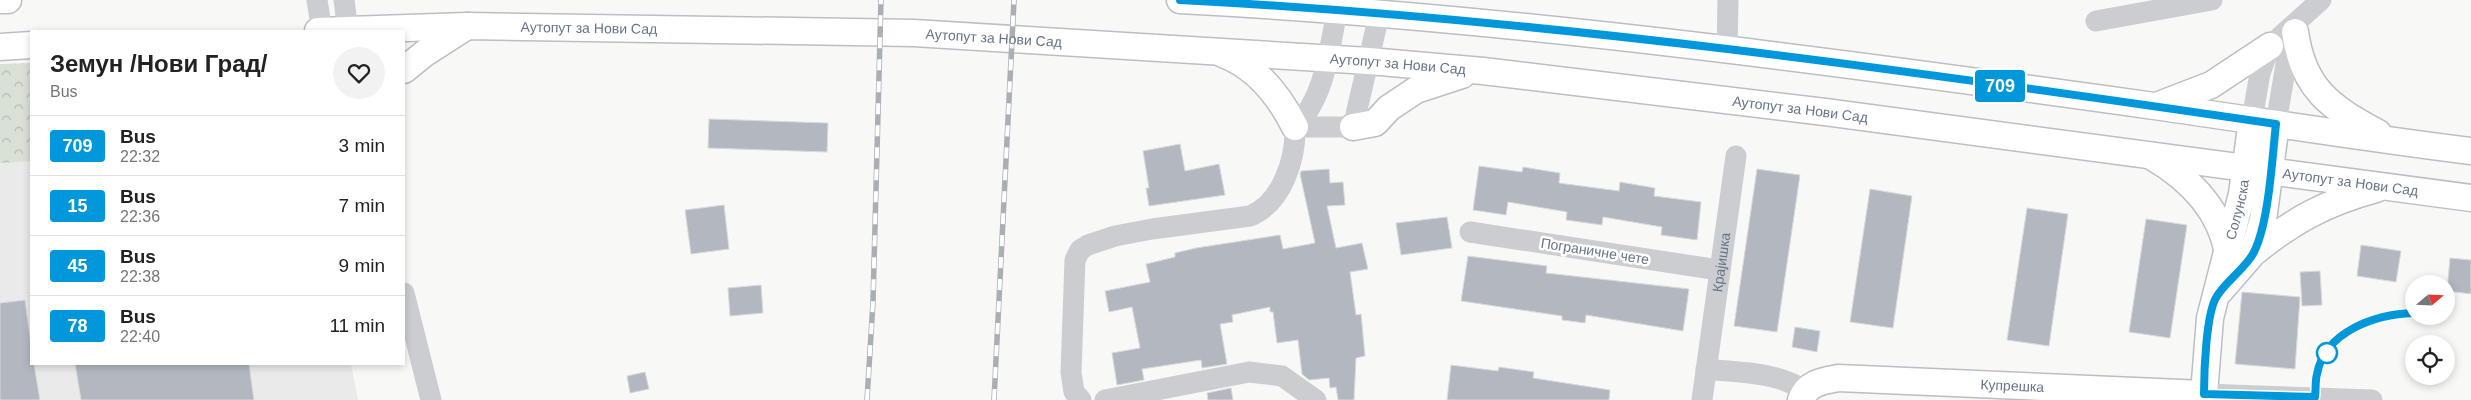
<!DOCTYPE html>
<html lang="en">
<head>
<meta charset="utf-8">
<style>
	:root { --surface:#fff; --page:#f2f2f2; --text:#222; --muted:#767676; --line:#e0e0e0 }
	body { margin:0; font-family:Helvetica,sans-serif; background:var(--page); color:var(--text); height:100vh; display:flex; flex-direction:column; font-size:19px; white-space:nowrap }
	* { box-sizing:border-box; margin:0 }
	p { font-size:16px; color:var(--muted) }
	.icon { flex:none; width:28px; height:28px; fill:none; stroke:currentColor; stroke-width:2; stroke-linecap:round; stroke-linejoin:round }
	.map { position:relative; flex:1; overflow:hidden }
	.sheet { position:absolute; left:30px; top:30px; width:375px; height:335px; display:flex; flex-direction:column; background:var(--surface); border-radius:0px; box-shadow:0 2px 8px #0003 }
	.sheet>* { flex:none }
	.badge { padding:0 10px; border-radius:4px; font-size:18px; line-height:32px }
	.needle { width:32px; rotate:71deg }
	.fabs { position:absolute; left:2405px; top:275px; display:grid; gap:10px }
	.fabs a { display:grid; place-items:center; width:50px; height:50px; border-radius:50%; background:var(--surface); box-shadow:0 2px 8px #0003; font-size:25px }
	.map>.badge { position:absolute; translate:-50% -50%; box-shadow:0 0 0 2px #fff }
	.round { display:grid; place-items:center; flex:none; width:52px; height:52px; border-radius:26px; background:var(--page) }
	.summary { display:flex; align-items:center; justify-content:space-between; height:85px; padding:0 20px }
	h1 { font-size:24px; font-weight:600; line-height:38px }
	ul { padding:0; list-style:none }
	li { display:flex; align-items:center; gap:15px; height:60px; padding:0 20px; border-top:1px solid var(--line) }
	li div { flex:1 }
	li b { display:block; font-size:19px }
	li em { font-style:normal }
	li .badge { min-width:55px; font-weight:700; text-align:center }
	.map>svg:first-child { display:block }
	.built { fill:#e9eae9 }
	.forest { fill:url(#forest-crowns) }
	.building { fill:#b3b8c0; stroke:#dadad8 }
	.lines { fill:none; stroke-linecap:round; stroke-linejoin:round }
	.major-casing { stroke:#bbbec3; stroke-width:29 }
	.minor { stroke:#cbcdd1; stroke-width:21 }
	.major { stroke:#fff; stroke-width:26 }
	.rail-casing { stroke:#aaaeb5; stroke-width:5.5 }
	.rail { stroke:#fff; stroke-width:4; stroke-dasharray:11; stroke-linecap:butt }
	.line-casing { stroke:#fff; stroke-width:11 }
	.line { stroke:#0098da; stroke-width:8 }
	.stop-dot { fill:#fff; stroke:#0098da; stroke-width:2.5 }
	.labels { text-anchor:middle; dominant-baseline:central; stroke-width:5; stroke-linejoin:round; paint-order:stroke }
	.street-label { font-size:14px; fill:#667489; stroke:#fff }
</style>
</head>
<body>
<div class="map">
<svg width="2471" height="400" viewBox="0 0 2471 400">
	<defs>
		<pattern id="forest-crowns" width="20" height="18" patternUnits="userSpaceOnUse" patternTransform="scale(1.25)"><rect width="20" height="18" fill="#d9e1d6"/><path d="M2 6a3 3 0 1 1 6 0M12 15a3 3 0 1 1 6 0" fill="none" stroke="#b4bbb3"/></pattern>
	</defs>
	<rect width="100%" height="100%" fill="#f8f9f6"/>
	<!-- built -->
	<path class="built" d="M 31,158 L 31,364 L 351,364 L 358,400 L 0,400 L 0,159 Z"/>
	<!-- forest -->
	<path class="forest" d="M 31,63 L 31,161 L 0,163 L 0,64 Z"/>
	<!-- building -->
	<path class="building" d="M 709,119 L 828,123 L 827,152 L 708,148 Z
		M 1180,144 L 1185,171 L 1219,164 L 1225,195 L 1149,206 L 1146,188 L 1149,188 L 1143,151 Z
		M 1479,166 L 1522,172 L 1523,167 L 1560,173 L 1559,183 L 1619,191 L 1620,182 L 1655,188 L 1654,196 L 1701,202 L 1697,240 L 1661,235 L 1662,227 L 1603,217 L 1602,225 L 1566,220 L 1567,212 L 1508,202 L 1506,215 L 1473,210 Z
		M 1329,169 L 1330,183 L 1343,182 L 1345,205 L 1327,206 L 1336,248 L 1362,243 L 1368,269 L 1350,272 L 1356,315 L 1361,314 L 1365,356 L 1356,358 L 1354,400 L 1338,400 L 1336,387 L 1330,388 L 1329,378 L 1309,380 L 1302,374 L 1298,340 L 1277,343 L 1273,312 L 1270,312 L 1270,307 L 1232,315 L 1233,322 L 1220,324 L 1227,364 L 1202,368 L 1201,360 L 1142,369 L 1144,380 L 1117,385 L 1112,353 L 1140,348 L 1132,307 L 1109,312 L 1105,291 L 1150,282 L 1146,264 L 1175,257 L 1175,253 L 1196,248 L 1280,235 L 1283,249 L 1315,243 L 1300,174 L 1301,171 Z
		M 1757,169 L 1800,175 L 1777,332 L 1734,326 Z
		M 1870,189 L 1912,196 L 1893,328 L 1850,322 Z
		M 724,205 L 729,249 L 691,254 L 685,210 Z
		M 2027,208 L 2068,214 L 2049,346 L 2007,340 Z
		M 1447,217 L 1452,248 L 1401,255 L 1396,223 Z
		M 2146,219 L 2187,225 L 2170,338 L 2129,332 Z
		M 2361,245 L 2401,251 L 2396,282 L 2357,276 Z
		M 1468,256 L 1547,266 L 1546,273 L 1689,289 L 1683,331 L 1586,315 L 1585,323 L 1562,320 L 1562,316 L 1461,301 Z
		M 2450,258 L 2471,260 L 2471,294 L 2447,291 Z
		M 2320,271 L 2322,305 L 2302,306 L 2300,272 Z
		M 761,285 L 763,313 L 730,316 L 728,288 Z
		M 2242,292 L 2300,297 L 2295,369 L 2235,364 Z
		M 25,300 L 31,345 L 31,364 L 34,364 L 40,400 L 0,400 L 0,303 Z
		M 1795,327 L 1820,331 L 1817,352 L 1792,347 Z
		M 75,364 L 249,364 L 254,400 L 81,400 Z
		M 1451,365 L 1498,371 L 1499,367 L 1534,372 L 1533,378 L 1610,390 L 1609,400 L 1447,400 Z
		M 645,372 L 649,389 L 630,393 L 627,376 Z
		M 1231,388 L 1233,400 L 1208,400 L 1207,393 Z"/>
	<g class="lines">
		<defs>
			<g id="major">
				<path d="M 0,0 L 8,0"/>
				<path d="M 1180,0 C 1506,17 1831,61 2154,106 C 2260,121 2365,138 2471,151"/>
				<path id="s2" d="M 318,31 L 467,26 L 914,33 L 1369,61 L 1483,71 L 1825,112 L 2471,198"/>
				<path d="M 2295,32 C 2303,89 2330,107 2378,133"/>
				<path d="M 0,47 L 31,45"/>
				<path d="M 1223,54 C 1257,67 1279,95 1295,127"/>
				<path d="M 404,70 L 425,53 L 467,26"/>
				<path d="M 2159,105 L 2211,85 L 2270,46"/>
				<path d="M 1353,127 L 1375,123 L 1389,108 L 1416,90 L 1462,75"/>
				<path d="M 2151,156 C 2189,178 2220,209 2228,253"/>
				<path d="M 2253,253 C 2294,220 2325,203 2376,189"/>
				<path d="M 2220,291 L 2253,253 L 2263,220 L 2276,124"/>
				<path id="s3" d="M 1801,400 C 1807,383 1822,381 1838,378 L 2204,394 L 2210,318 L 2242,194 L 2252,120"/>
			</g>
		</defs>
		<!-- major casing -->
		<use href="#major" class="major-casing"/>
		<!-- minor -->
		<g class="minor">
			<path d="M 317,0 L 322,31"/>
			<path d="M 344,0 L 348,31"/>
			<path d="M 2096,21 L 2212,0"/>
			<path d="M 1727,50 L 1728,0"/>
			<path d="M 2252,120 L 2260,73 L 2270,46 L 2321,0"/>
			<path d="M 2276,124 L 2288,52 L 2296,31"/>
			<path d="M 1295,127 L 1353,127 L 1379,15"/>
			<path d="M 1295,127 C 1325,98 1329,50 1337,11"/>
			<path d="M 1470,232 L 1719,270"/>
			<path d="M 404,293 L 431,400"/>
			<path d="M 1706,369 C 1740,373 1776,371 1805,391"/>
			<path d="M 1081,400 L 1074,392 L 1071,372 L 1075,260 L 1080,250 L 1088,245 L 1115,236 L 1152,229 L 1250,216 C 1282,203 1296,159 1295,127"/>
			<path d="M 1105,400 L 1249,372 L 1282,376 L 1316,400"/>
			<path id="s1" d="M 1702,400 L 1736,156"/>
			<path d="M 2204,400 L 2204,394 L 2372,400"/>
		</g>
		<!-- major -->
		<use href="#major" class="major"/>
		<defs>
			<path id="rail" d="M 867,400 L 873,302 L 881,0
				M 994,400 L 1014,0"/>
		</defs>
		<!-- rail casing -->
		<use href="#rail" class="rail-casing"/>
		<!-- rail -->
		<use href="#rail" class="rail"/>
	</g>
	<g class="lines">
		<defs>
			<path id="line" d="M 1180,0 C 1545,19 1915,71 2276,124 C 2272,159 2269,222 2254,252 C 2247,267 2226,281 2217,296 C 2206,312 2204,373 2204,394 L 2315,397 C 2316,390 2315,381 2317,374 C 2325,331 2376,314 2414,313"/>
		</defs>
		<!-- line casing -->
		<use href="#line" class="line-casing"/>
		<!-- line -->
		<use href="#line" class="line"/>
	</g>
	<!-- markers -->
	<circle class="stop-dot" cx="2327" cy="353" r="10"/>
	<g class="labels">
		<!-- street labels -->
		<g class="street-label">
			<text stroke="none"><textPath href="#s2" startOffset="271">Аутопут за Нови Сад</textPath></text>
			<text stroke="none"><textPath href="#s2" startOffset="676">Аутопут за Нови Сад</textPath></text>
			<text stroke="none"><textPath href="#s2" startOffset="1081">Аутопут за Нови Сад</textPath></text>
			<text stroke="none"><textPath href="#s2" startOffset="1486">Аутопут за Нови Сад</textPath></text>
			<text stroke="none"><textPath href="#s2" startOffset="2041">Аутопут за Нови Сад</textPath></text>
			<text stroke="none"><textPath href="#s3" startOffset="600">Солунска</textPath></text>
			<text transform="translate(1595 251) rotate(9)">Пограничне чете</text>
			<text stroke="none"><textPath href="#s1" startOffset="139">Крајишка</textPath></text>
			<text stroke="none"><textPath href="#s3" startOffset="220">Купрешка</textPath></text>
		</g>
	</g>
</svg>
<div class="fabs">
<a><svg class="needle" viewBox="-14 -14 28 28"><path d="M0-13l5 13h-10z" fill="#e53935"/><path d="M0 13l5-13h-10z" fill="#767676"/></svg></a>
<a><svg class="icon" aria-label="locate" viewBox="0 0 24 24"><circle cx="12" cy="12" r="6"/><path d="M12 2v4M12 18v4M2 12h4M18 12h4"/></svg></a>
</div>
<b class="badge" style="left:2000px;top:86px;background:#0098da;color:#fff">709</b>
<section class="sheet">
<div class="summary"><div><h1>Земун /Нови Град/</h1><p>Bus</p></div><a class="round"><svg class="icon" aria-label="heart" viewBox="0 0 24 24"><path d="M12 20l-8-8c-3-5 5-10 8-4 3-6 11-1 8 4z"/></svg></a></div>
<ul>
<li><span class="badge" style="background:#0098da;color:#fff">709</span><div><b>Bus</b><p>22:32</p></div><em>3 min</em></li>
<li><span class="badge" style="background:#0098da;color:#fff">15</span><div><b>Bus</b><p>22:36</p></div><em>7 min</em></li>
<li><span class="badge" style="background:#0098da;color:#fff">45</span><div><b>Bus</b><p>22:38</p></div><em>9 min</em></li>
<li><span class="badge" style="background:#0098da;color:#fff">78</span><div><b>Bus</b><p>22:40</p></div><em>11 min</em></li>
</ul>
</section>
</div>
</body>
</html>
